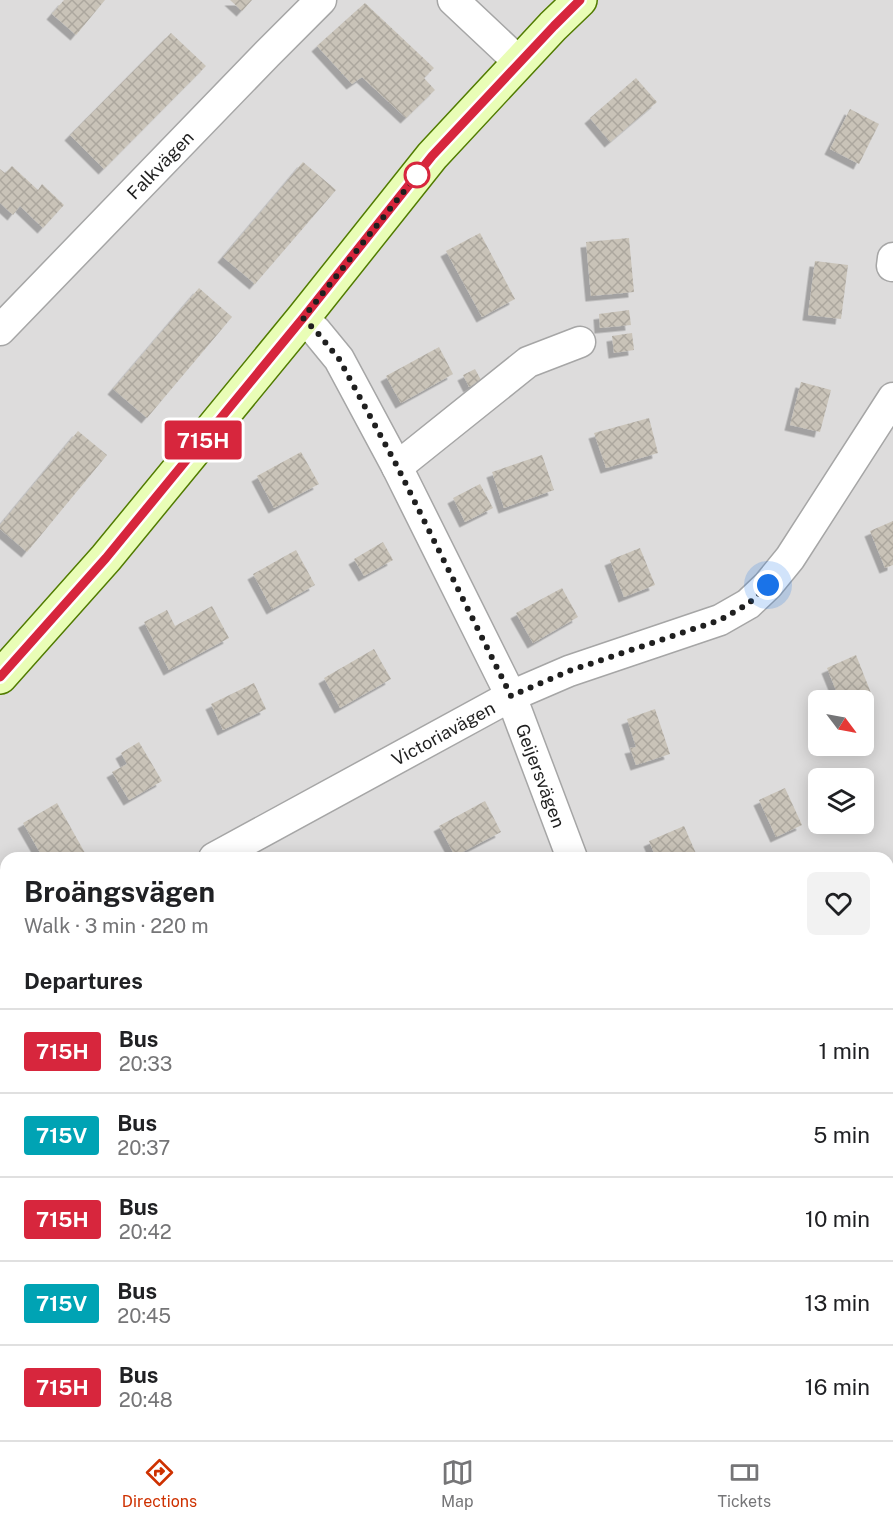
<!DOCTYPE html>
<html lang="en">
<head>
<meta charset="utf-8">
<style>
	:root { --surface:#fff; --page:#f2f2f2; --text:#202124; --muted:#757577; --line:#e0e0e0; --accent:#ce3100 }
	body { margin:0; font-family:"Public Sans",sans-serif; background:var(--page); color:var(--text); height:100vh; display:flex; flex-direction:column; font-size:22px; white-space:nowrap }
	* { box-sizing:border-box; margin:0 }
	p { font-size:20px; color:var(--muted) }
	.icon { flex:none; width:33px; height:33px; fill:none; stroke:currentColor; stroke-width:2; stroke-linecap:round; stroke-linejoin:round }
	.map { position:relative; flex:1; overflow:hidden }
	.sheet { position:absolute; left:0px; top:852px; width:894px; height:588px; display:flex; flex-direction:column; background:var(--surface); border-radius:18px 18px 0 0; box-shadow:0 3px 15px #0003 }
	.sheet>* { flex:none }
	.badge { padding:0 12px; border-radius:4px; font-size:21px; line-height:39px }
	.needle { width:39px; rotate:122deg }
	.buttons { position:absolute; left:808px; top:690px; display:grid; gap:12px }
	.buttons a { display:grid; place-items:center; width:66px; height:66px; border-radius:9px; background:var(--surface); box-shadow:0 3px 15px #0003; font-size:30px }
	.you { position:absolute; width:30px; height:30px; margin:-15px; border:4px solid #fff; border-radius:50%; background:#1a73e8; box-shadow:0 0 0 9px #1a73e833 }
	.map>.badge { position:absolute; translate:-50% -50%; box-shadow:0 0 0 3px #fff }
	h2 { padding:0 24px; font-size:22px; line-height:54px }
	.round { display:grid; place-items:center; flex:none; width:63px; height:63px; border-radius:9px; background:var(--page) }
	.headline { display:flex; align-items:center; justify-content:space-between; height:102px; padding:0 24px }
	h1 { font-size:28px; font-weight:700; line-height:45px }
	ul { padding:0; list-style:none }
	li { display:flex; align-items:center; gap:18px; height:84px; padding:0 24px; border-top:2px solid var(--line) }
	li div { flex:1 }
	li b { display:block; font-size:22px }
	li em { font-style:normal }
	li .badge { min-width:66px; font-weight:700; text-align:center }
	.tab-bar { display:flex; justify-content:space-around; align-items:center; height:84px; border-top:2px solid var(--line); background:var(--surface); font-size:16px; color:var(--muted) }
	.tab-bar a { display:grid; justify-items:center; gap:3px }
	.tab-bar .current { color:var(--accent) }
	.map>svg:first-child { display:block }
	.residential { fill:#dddcdc; fill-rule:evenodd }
	.building { fill:url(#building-cross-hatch); filter:url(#shadow) }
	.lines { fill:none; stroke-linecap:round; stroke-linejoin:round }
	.street-casing { stroke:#a6a6a6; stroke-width:33 }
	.secondary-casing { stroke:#517c00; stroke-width:36 }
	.street { stroke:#fff; stroke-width:30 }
	.secondary { stroke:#e9fdb6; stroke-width:33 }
	.line-casing { stroke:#fff; stroke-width:14 }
	.line { stroke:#d7263d; stroke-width:9 }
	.walk { stroke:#1f1f1f; stroke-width:6; stroke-dasharray:0 10.8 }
	.stop-dot { fill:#fff; stroke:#d7263d; stroke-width:3 }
	.labels { text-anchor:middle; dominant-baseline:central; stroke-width:6; stroke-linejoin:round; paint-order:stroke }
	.street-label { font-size:18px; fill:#1f1f1f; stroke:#fff }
</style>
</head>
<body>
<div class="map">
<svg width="893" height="1440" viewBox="0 0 893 1440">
	<defs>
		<pattern id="building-cross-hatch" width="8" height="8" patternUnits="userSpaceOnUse" patternTransform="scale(1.5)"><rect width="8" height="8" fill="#c9c3b8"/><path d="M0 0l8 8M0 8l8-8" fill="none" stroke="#aca79e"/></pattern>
		<filter id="shadow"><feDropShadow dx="-5.5" dy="5.5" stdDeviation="0" flood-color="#0004"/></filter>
	</defs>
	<rect width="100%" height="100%" fill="#f0efe5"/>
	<!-- residential -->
	<path class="residential" d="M 0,0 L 893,0 L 893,1440 L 0,1440 ZM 819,700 L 864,700 L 864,746 L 819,746 ZM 819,778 L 864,778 L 864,824 L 819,824 ZM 6,858 L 888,858 L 888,1434 L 6,1434 Z"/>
	<!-- building -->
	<path class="building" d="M 64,0 L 105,0 L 76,35 L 52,14 Z
		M 230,0 L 252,0 L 242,11 Z
		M 365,3 L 434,68 L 424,78 L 435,90 L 406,118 L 362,77 L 352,84 L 317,46 Z
		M 171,33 L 206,66 L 104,169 L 70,135 Z
		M 636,78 L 657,102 L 610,142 L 590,118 Z
		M 850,109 L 879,124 L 859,164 L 830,149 Z
		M 303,162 L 336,190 L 255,284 L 223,257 Z
		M 12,166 L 38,190 L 42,184 L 64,205 L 43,228 L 20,206 L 13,215 L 0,203 L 0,169 L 5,173 Z
		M 480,233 L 515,299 L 482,317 L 446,251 Z
		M 629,238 L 634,292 L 591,296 L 586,242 Z
		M 815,261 L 848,265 L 841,319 L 808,315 Z
		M 199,288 L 232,317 L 147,418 L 113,389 Z
		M 629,310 L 631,325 L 600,328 L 599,314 Z
		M 632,333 L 634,350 L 614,353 L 612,336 Z
		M 439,347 L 453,374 L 401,403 L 386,376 Z
		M 475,369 L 481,380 L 469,387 L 463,375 Z
		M 801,382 L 831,390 L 820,432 L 790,425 Z
		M 649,418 L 658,453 L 606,468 L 594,433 Z
		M 78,431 L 107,455 L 27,552 L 0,529 L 0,525 Z
		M 301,452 L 319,484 L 274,508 L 257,476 Z
		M 542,455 L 554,490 L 504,508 L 492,472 Z
		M 480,484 L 493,508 L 465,522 L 453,498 Z
		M 893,521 L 893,565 L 885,568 L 870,531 Z
		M 383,542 L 393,560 L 364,576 L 354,559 Z
		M 640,548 L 655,585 L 624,597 L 610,560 Z
		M 296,550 L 315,585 L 272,609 L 253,574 Z
		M 562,588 L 578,617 L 533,643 L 516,613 Z
		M 212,606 L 229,638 L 169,670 L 144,622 L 167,610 L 175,626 Z
		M 374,649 L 391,679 L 340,708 L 324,678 Z
		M 856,655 L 871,693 L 852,700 L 840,700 L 827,668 Z
		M 254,683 L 266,709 L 223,730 L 211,704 Z
		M 655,709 L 670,754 L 636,765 L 630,748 L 636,747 L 627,719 Z
		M 139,742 L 162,781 L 129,800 L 112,772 L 127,764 L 121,753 Z
		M 785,788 L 802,825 L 776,837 L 759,800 Z
		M 485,801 L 501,832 L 455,856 L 439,826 Z
		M 57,803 L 85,853 L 76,858 L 43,858 L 23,823 Z
		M 684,826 L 698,858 L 656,858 L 649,841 Z
		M 0,893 L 6,903 L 6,921 L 0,925 Z
		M 893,1035 L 893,1058 L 888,1047 L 888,1037 Z
		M 893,1172 L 893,1237 L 888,1239 L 888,1174 Z
		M 11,1434 L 49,1434 L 51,1438 L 58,1434 L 68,1434 L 71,1440 L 14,1440 Z
		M 249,1434 L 251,1440 L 235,1440 L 248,1434 Z"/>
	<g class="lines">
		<defs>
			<g id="street">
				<path d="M 453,0 L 520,63"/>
				<path d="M 892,266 L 893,258"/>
				<path id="s1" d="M 303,318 L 316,331 L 339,359 L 397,467 L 511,696 L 572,858"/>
				<path id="s2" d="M 0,330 L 267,54 L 321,0"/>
				<path d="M 397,467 L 528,362 L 580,342"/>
				<path id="s3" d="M 214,858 L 511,696 L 569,671 L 720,620 L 748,604 L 768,585 L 790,558 L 893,398"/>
				<path d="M 0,973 L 6,970"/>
				<path d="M 888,1117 L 893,1116"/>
				<path d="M 386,1434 L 389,1440"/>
				<path d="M 873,1434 L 875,1440"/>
			</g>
			<path id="secondary" d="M 0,677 L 106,558 L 303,318 L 432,156 L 553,26 L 580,0"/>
		</defs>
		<!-- street casing -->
		<use href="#street" class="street-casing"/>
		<!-- secondary casing -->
		<use href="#secondary" class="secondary-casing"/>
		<!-- street -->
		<use href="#street" class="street"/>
		<!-- secondary -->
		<use href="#secondary" class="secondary"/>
	</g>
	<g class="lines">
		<defs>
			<path id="line" d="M 0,677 L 106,558 L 303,318 L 432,156 L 554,26 L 580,0"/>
		</defs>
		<!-- line casing -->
		<use href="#line" class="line-casing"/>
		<!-- line -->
		<use href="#line" class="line"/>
		<!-- walk -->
		<path class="walk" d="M 417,175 L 303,318 L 316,331 L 339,359 L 397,466 L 511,696 L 569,671 L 720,620 L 748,604 L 768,585"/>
	</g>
	<!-- markers -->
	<circle class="stop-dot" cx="417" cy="175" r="12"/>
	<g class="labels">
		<!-- street labels -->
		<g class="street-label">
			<text stroke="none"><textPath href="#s2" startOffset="230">Falkvägen</textPath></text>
			<text stroke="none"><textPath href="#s3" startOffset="261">Victoriavägen</textPath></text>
			<text stroke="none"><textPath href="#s1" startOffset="518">Geijersvägen</textPath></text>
		</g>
	</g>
</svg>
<div class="buttons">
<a><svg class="needle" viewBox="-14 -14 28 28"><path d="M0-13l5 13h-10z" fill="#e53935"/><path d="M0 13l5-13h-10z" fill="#757577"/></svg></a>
<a><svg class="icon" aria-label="layers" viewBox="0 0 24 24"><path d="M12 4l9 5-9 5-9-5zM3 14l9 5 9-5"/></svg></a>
</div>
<div class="you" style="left:768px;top:585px"></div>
<b class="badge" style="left:203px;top:440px;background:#d7263d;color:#fff">715H</b>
<section class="sheet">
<div class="headline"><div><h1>Broängsvägen</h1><p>Walk · 3 min · 220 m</p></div><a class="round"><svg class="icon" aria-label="heart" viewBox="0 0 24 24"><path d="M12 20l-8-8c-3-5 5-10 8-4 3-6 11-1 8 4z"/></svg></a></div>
<h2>Departures</h2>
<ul>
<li><span class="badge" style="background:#d7263d;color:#fff">715H</span><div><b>Bus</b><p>20:33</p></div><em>1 min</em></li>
<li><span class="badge" style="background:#00a3b4;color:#fff">715V</span><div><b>Bus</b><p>20:37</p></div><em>5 min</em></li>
<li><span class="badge" style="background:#d7263d;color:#fff">715H</span><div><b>Bus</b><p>20:42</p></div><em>10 min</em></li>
<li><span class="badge" style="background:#00a3b4;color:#fff">715V</span><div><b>Bus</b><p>20:45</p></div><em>13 min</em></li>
<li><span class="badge" style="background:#d7263d;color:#fff">715H</span><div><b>Bus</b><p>20:48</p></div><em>16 min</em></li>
</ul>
</section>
</div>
<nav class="tab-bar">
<a class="current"><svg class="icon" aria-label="directions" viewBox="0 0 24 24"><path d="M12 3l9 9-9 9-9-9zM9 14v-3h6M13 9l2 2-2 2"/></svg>Directions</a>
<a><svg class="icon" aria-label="map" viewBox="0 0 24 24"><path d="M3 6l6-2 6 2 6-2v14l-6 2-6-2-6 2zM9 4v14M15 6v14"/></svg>Map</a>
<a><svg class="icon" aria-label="tickets" viewBox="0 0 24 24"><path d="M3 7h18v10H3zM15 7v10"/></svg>Tickets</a>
</nav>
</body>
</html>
